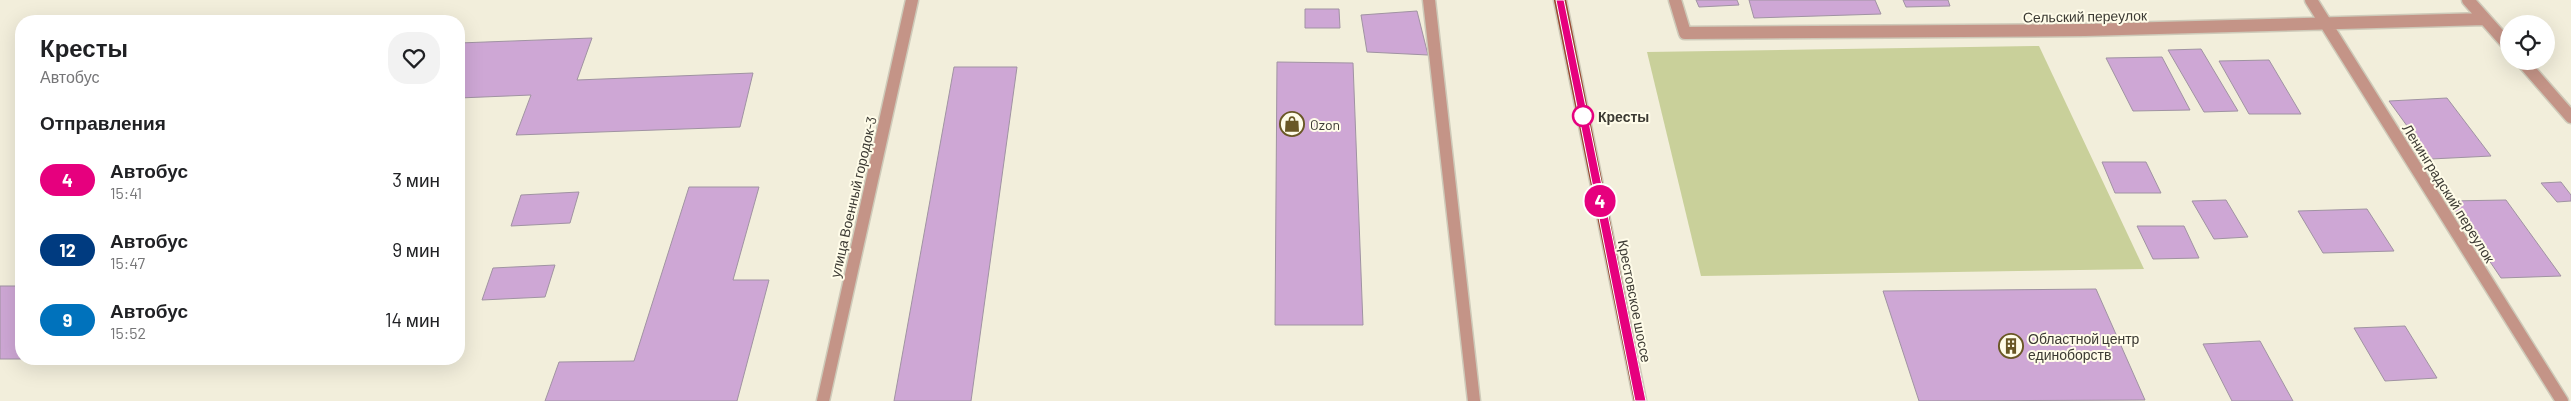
<!DOCTYPE html>
<html lang="ru">
<head>
<meta charset="utf-8">
<style>
	:root { --surface:#fff; --page:#f2f2f2; --text:#202124; --muted:#757577 }
	body { margin:0; font-family:Barlow,sans-serif; background:var(--page); color:var(--text); height:100vh; display:flex; flex-direction:column; font-size:19px; white-space:nowrap }
	* { box-sizing:border-box; margin:0 }
	p { font-size:16px; color:var(--muted) }
	.icon { flex:none; width:28px; height:28px; fill:none; stroke:currentColor; stroke-width:2; stroke-linecap:round; stroke-linejoin:round }
	.map { position:relative; flex:1; overflow:hidden }
	.details { position:absolute; left:15px; top:15px; width:450px; height:350px; display:flex; flex-direction:column; background:var(--surface); border-radius:20px; box-shadow:0 5px 20px #0002 }
	.details>* { flex:none }
	.badge { padding:0 10px; border-radius:16px; font-size:18px; line-height:32px }
	.tools { position:absolute; left:2500px; top:15px; display:grid; gap:10px }
	.tools a { display:grid; place-items:center; width:55px; height:55px; border-radius:50%; background:var(--surface); box-shadow:0 5px 20px #0002; font-size:25px }
	.map>.badge { position:absolute; translate:-50% -50%; box-shadow:0 0 0 2px #fff }
	h2 { padding:0 25px; font-size:19px; line-height:45px }
	.round { display:grid; place-items:center; flex:none; width:52px; height:52px; border-radius:20px; background:var(--page) }
	.head { display:flex; align-items:center; justify-content:space-between; height:85px; padding:0 25px }
	h1 { font-size:24px; font-weight:800; line-height:38px }
	ul { padding:0; list-style:none }
	li { display:flex; align-items:center; gap:15px; height:70px; padding:0 25px }
	li div { flex:1 }
	li b { display:block; font-size:19px }
	li em { font-style:normal }
	li .badge { min-width:55px; font-weight:700; text-align:center }
	.map>svg:first-child { display:block }
	.green { fill:#c9d09a }
	.building { fill:#cea7d5; stroke:#a093a2 }
	.lines { fill:none; stroke-linecap:round; stroke-linejoin:round }
	.minor-casing { stroke:#cecab9; stroke-width:15 }
	.major-casing { stroke:#cecab9; stroke-width:15 }
	.minor { stroke:#c49487; stroke-width:12 }
	.major { stroke:#99472f; stroke-width:12 }
	.line { fill:#e6007e; stroke:#fff }
	.stop-dot { fill:#fff; stroke:#e6007e; stroke-width:2.5 }
	.labels { text-anchor:middle; dominant-baseline:central; stroke-width:4; stroke-linejoin:round; paint-order:stroke }
	.street-label { font-size:14px; fill:#3c3a33; stroke:#fffce9 }
	.stop-label { font-size:14px; font-weight:bold; fill:#3c3a33; stroke:#fffce9; text-anchor:start }
	.poi-label { font-size:14px; fill:#3c3a33; stroke:#fffce9; text-anchor:start }
</style>
</head>
<body>
<div class="map">
<svg width="2571" height="401" viewBox="0 0 2571 401">
	<rect width="100%" height="100%" fill="#f2eedb"/>
	<!-- green -->
	<path class="green" d="M 2039,46 L 2144,269 L 1701,276 L 1647,52 Z"/>
	<!-- building -->
	<path class="building" d="M 1696,0 L 1737,0 L 1739,5 L 1699,7 Z
		M 1749,0 L 1875,0 L 1881,14 L 1754,18 Z
		M 1903,0 L 1948,0 L 1950,6 L 1906,7 Z
		M 1305,9 L 1339,9 L 1340,28 L 1305,28 Z
		M 1417,11 L 1428,55 L 1367,52 L 1361,15 Z
		M 592,38 L 577,80 L 753,73 L 740,127 L 516,135 L 531,95 L 459,98 L 459,43 Z
		M 2201,49 L 2238,111 L 2204,112 L 2168,50 Z
		M 2162,57 L 2190,110 L 2133,111 L 2106,58 Z
		M 2269,60 L 2301,114 L 2249,114 L 2219,61 Z
		M 1277,62 L 1353,63 L 1363,325 L 1275,325 Z
		M 954,67 L 1017,67 L 971,401 L 894,401 Z
		M 2447,98 L 2491,156 L 2431,159 L 2389,101 Z
		M 2102,162 L 2146,162 L 2161,193 L 2115,193 Z
		M 2561,182 L 2571,195 L 2571,201 L 2557,202 L 2541,183 Z
		M 689,187 L 759,187 L 733,280 L 769,280 L 737,401 L 545,401 L 559,362 L 634,361 Z
		M 579,192 L 570,223 L 511,226 L 521,195 Z
		M 2226,200 L 2248,237 L 2214,239 L 2192,201 Z
		M 2506,200 L 2561,276 L 2501,278 L 2449,201 Z
		M 2367,209 L 2394,251 L 2323,253 L 2298,211 Z
		M 2137,226 L 2184,226 L 2199,258 L 2153,259 Z
		M 555,265 L 545,297 L 482,300 L 493,268 Z
		M 0,286 L 21,286 L 21,359 L 69,359 L 0,359 Z
		M 2096,289 L 2145,400 L 1919,401 L 1883,291 Z
		M 2405,326 L 2437,378 L 2385,381 L 2354,328 Z
		M 2260,341 L 2293,401 L 2232,401 L 2203,344 Z"/>
	<g class="lines">
		<defs>
			<path id="minor" d="M 1429,0 L 1474,401
				M 1675,0 L 1685,33 L 2085,30 L 2485,19
				M 2311,0 L 2562,401
				M 2468,0 L 2509,46
				M 2522,61 L 2571,117
				M 823,401 L 912,0"/>
			<path id="major" d="M 1560,0 L 1640,401"/>
		</defs>
		<!-- minor casing -->
		<use href="#minor" class="minor-casing"/>
		<!-- major casing -->
		<use href="#major" class="major-casing"/>
		<!-- minor -->
		<use href="#minor" class="minor"/>
		<!-- major -->
		<use href="#major" class="major"/>
	</g>
	<!-- line -->
	<path class="line" d="M 1556,0 L 1564,0 L 1646,401 L 1635,401 Z"/>
	<!-- icons -->
	<defs>
		<symbol id="shop-ring" viewBox="-11 -11 22 22"><circle r="9.5" fill="#fffce9" stroke="#695725" stroke-width="1.5"/><path d="M-5-2.5h2.3a2.7 3.5 0 0 1 5.4 0H5L5.5 6h-11ZM-1.5-2.5h3a1.5 2.3 0 0 0-3 0Z" fill="#695725"/></symbol>
		<symbol id="building-ring" viewBox="-11 -11 22 22"><circle r="9.5" fill="#fffce9" stroke="#695725" stroke-width="1.5"/><path d="M-4-6H4V6H1V3H-1V6H-4ZM-2.5-4.3h1.7v1.8h-1.7ZM.8-4.3h1.7v1.8H.8ZM-2.5-1h1.7V.8h-1.7ZM.8-1h1.7V.8H.8Z" fill="#695725"/></symbol>
	</defs>
	<g fill-rule="evenodd">
		<use href="#shop-ring" x="1278" y="110" width="28" height="28"/>
		<use href="#building-ring" x="1997" y="332" width="28" height="28"/>
	</g>
	<!-- markers -->
	<circle class="stop-dot" cx="1583" cy="116" r="10"/>
	<g class="labels">
		<!-- street labels -->
		<g class="street-label">
			<text transform="translate(2085 16) rotate(-1)">Сельский переулок</text>
			<text transform="translate(2449 193) rotate(58)">Ленинградский переулок</text>
			<text transform="translate(853 197) rotate(-77)">улица Военный городок-3</text>
			<text transform="translate(1635 301) rotate(79)">Крестовское шоссе</text>
		</g>
		<!-- stop labels -->
		<g class="stop-label">
			<text x="1598" y="116">Кресты</text>
		</g>
		<!-- poi labels -->
		<g class="poi-label">
			<text x="1310" y="124">Ozon</text>
			<text x="2028" y="338">Областной центр<tspan x="2028" dy="16">единоборств</tspan></text>
		</g>
	</g>
</svg>
<div class="tools">
<a><svg class="icon" aria-label="locate" viewBox="0 0 24 24"><circle cx="12" cy="12" r="6"/><path d="M12 2v4M12 18v4M2 12h4M18 12h4"/></svg></a>
</div>
<b class="badge" style="left:1600px;top:201px;background:#e6007e;color:#fff">4</b>
<section class="details">
<div class="head"><div><h1>Кресты</h1><p>Автобус</p></div><a class="round"><svg class="icon" aria-label="heart" viewBox="0 0 24 24"><path d="M12 20l-8-8c-3-5 5-10 8-4 3-6 11-1 8 4z"/></svg></a></div>
<h2>Отправления</h2>
<ul>
<li><span class="badge" style="background:#e6007e;color:#fff">4</span><div><b>Автобус</b><p>15:41</p></div><em>3 мин</em></li>
<li><span class="badge" style="background:#003b80;color:#fff">12</span><div><b>Автобус</b><p>15:47</p></div><em>9 мин</em></li>
<li><span class="badge" style="background:#0072bc;color:#fff">9</span><div><b>Автобус</b><p>15:52</p></div><em>14 мин</em></li>
</ul>
</section>
</div>
</body>
</html>
